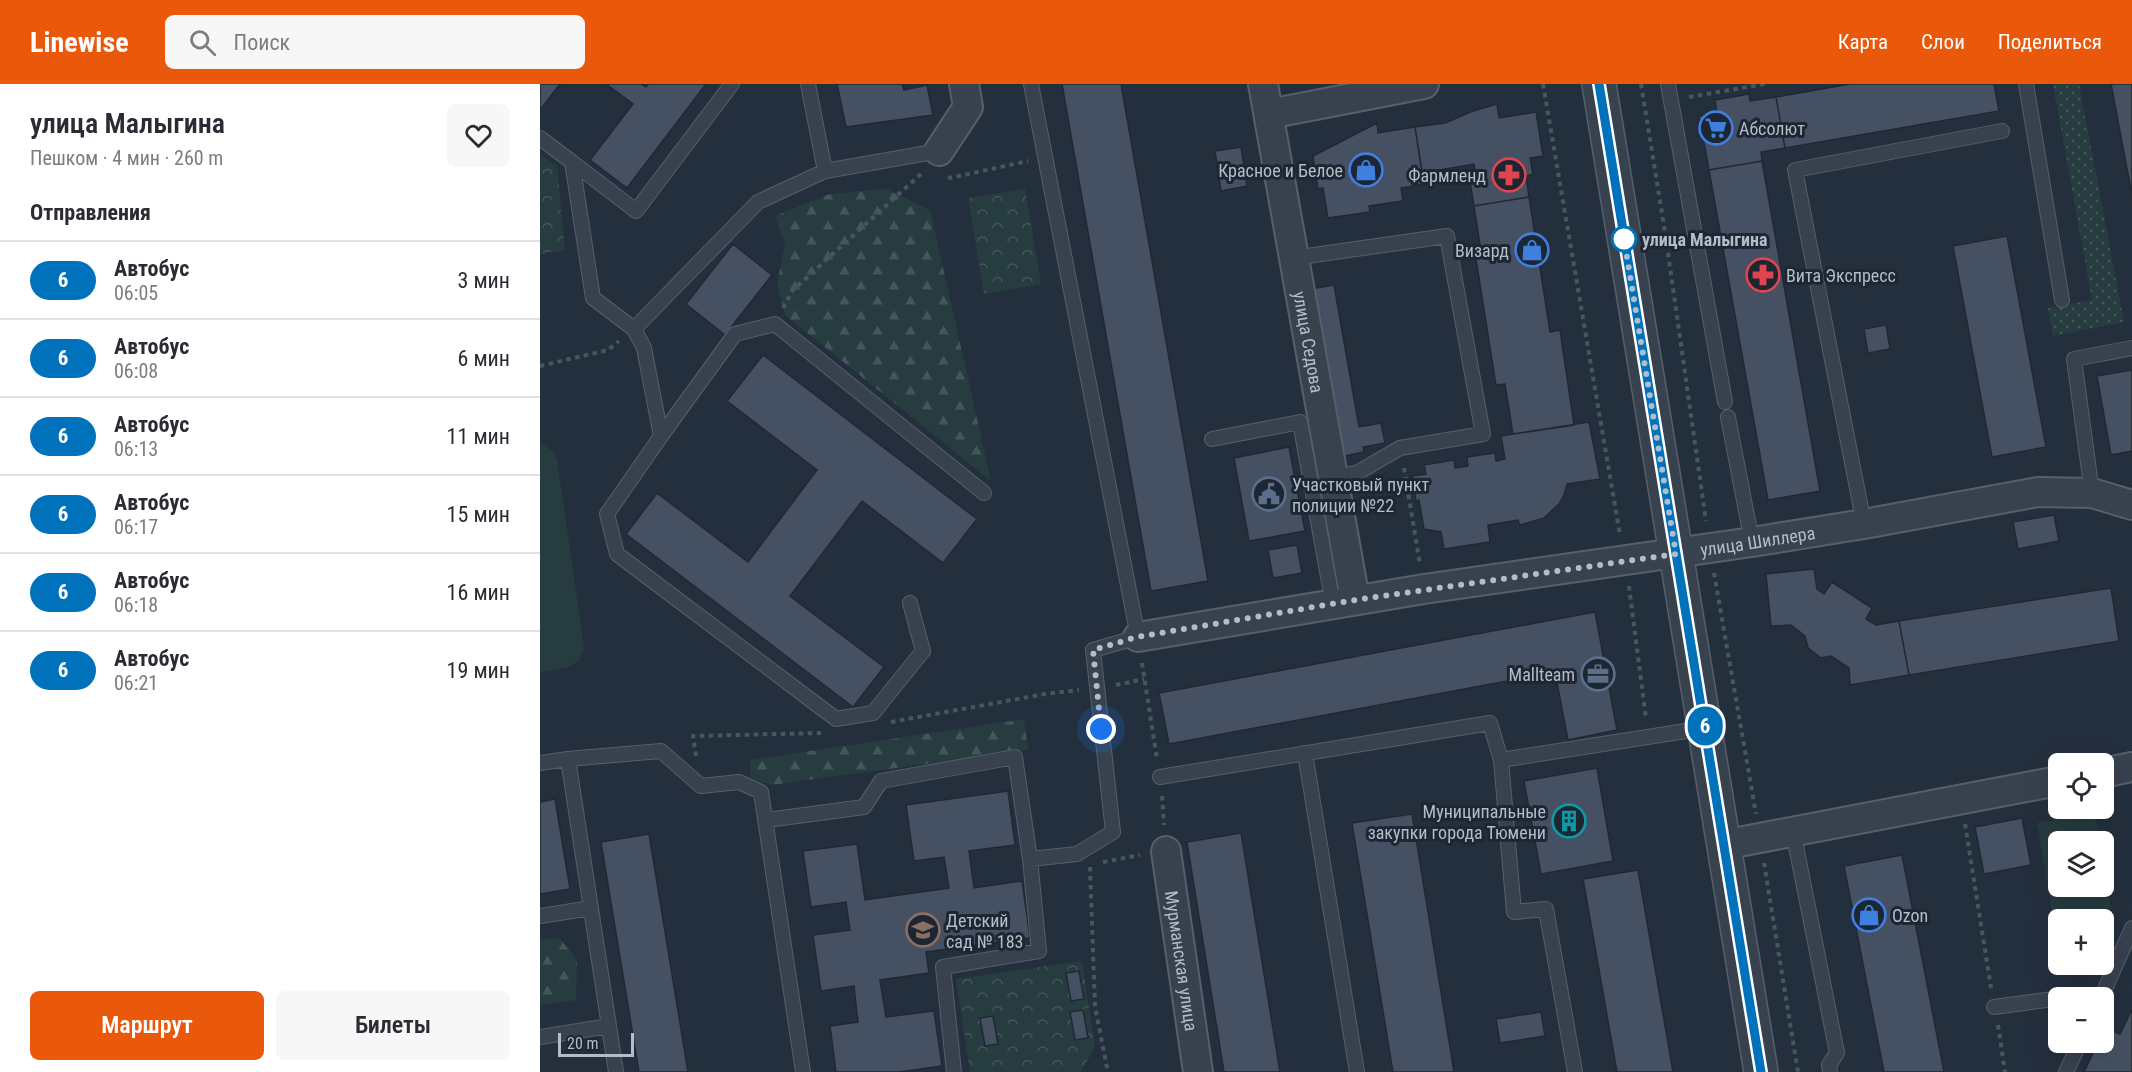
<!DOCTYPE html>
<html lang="ru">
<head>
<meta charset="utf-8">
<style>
	:root { --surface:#fff; --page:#f7f7f7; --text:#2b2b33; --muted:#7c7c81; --line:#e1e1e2; --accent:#ea580c }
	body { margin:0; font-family:"Roboto Condensed",sans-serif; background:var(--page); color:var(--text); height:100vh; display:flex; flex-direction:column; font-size:22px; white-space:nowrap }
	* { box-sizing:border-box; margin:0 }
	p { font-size:20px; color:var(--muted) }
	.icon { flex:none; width:33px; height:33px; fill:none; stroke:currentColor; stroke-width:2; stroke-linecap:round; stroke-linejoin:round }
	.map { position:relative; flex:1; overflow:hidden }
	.side { display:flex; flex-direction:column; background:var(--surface); width:540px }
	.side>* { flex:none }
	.badge { padding:0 12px; border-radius:20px; font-size:21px; line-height:39px }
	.fabs { position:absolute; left:1508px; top:669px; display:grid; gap:12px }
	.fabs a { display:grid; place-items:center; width:66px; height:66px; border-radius:9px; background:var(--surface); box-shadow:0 6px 24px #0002; font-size:30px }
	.scale { position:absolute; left:18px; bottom:15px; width:76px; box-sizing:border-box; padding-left:6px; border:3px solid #b4bcc9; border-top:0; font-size:16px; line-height:21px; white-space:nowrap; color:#b4bcc9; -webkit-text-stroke:4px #1d2633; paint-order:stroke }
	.you { position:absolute; width:30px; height:30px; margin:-15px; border:4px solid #fff; border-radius:50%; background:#1a73e8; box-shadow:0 0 0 9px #1a73e833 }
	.map>.badge { position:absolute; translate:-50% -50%; box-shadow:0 0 0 3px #fff }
	h2 { padding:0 30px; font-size:22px; line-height:54px }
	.round { display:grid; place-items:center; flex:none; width:63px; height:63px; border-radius:9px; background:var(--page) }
	.summary { display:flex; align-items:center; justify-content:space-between; height:102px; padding:0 30px }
	h1 { font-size:28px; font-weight:600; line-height:45px }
	.cta { display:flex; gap:12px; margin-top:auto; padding:12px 30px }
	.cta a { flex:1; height:69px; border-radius:9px; background:var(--accent); color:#fff; font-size:24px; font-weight:600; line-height:69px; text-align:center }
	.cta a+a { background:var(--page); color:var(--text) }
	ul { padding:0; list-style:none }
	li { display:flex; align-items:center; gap:18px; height:78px; padding:0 30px; border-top:2px solid var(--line) }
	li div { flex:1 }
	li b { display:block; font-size:22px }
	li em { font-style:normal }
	li .badge { min-width:66px; font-weight:700; text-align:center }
	header { display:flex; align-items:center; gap:36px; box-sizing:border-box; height:84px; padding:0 30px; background:var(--accent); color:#fff }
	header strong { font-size:28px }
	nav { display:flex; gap:33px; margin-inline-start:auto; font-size:21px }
	.search { width:420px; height:54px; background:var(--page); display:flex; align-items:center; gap:15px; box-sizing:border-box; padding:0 21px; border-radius:9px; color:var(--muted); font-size:22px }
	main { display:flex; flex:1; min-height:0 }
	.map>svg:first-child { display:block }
	.grass { fill:url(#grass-dots) }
	.forest { fill:url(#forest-firs) }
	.park { fill:url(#park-crowns) }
	.garden { fill:#263c3f }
	.building { fill:#455162; stroke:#1f2835; stroke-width:1.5 }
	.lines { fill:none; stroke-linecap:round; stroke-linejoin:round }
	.service-casing { stroke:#565f6c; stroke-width:16 }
	.minor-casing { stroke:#565f6c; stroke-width:32 }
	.tertiary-casing { stroke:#565f6c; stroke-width:36 }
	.path { stroke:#44595c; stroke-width:4; stroke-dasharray:4.5 4.5; stroke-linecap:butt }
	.service { stroke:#38414e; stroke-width:14 }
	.minor { stroke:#38414e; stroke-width:28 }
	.tertiary { stroke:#38414e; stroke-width:33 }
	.line-casing { stroke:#fff; stroke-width:14 }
	.line { stroke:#0072bc; stroke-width:9 }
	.walk { stroke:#b4bcc9; stroke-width:6; stroke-dasharray:0 10.8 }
	.stop-dot { fill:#fff; stroke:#0072bc; stroke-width:3 }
	.labels { text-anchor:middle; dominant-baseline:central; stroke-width:6; stroke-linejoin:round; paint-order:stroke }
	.poi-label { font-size:18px; fill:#b4bcc9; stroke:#1d2633; text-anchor:start }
	.stop-label { font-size:18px; font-weight:bold; fill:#b4bcc9; stroke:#1d2633; text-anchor:start }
	.street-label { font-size:18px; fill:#b4bcc9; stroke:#1d2633 }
</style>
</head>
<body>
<header>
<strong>Linewise</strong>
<div class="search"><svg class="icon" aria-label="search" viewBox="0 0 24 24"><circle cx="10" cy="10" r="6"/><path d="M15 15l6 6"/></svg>Поиск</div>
<nav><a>Карта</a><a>Слои</a><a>Поделиться</a></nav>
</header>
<main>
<section class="side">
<div class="summary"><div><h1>улица Малыгина</h1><p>Пешком · 4 мин · 260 m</p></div><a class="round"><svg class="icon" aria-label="heart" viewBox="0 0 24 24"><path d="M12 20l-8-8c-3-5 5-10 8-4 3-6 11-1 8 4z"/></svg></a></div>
<h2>Отправления</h2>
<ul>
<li><span class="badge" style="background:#0072bc;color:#fff">6</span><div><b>Автобус</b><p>06:05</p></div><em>3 мин</em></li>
<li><span class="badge" style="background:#0072bc;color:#fff">6</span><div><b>Автобус</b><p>06:08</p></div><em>6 мин</em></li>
<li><span class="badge" style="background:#0072bc;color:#fff">6</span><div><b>Автобус</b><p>06:13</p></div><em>11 мин</em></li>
<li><span class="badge" style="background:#0072bc;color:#fff">6</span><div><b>Автобус</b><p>06:17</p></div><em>15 мин</em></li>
<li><span class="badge" style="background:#0072bc;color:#fff">6</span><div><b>Автобус</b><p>06:18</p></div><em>16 мин</em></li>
<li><span class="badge" style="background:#0072bc;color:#fff">6</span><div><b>Автобус</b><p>06:21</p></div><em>19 мин</em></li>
</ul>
<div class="cta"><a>Маршрут</a><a>Билеты</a></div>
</section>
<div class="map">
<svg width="1592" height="988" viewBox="0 0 1592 988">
	<defs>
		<pattern id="grass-dots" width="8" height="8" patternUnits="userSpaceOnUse" patternTransform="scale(1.5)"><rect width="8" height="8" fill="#263c3f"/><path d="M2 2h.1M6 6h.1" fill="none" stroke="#435659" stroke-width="1.8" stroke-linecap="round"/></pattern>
		<pattern id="forest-firs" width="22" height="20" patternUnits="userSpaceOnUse" patternTransform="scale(1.5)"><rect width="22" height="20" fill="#263c3f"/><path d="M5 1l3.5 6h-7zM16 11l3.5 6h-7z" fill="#435659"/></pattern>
		<pattern id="park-crowns" width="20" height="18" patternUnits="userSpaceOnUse" patternTransform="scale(1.5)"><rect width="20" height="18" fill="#263c3f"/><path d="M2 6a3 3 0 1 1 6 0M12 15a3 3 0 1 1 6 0" fill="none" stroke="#435659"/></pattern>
	</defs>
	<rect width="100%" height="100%" fill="#242f3e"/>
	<!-- grass -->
	<path class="grass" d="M 1513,0 L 1539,0 L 1584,238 L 1513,252 L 1508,224 L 1552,216 Z"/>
	<!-- forest -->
	<path class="forest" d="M 346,105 L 390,126 L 451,397 L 245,231 L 237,199 L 245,160 L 235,132 L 290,110 Z
		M 484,635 L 488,666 L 231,701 L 211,694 L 210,676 Z
		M 19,854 L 37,875 L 36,916 L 0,921 L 0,856 Z"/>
	<!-- park -->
	<path class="park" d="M 0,71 L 17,82 L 25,166 L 0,170 Z
		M 485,105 L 501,200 L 444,210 L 428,114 Z
		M 542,877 L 555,964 L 540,988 L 430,988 L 416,895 Z"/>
	<!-- garden -->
	<path class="garden" d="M 0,359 L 13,367 L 17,376 L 44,564 L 39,577 L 26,584 L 0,588 Z
		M 1555,730 L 1560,757 L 1518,758 L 1518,802 L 1563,802 L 1563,777 L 1572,830 L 1537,835 L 1518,836 L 1518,839 L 1514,839 L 1497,739 Z"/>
	<!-- building -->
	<path class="building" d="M 0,0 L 20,0 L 0,26 Z
		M 66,0 L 101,0 L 106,3 L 108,0 L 166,0 L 87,104 L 50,76 L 93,20 Z
		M 297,0 L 362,0 L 364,6 L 387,1 L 393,31 L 306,43 Z
		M 522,0 L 581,0 L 668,497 L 611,507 Z
		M 1310,0 L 1454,0 L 1459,27 L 1245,64 L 1236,13 Z
		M 1571,0 L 1592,0 L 1592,111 Z
		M 1209,10 L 1210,17 L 1236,13 L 1245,64 L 1221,68 L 1222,77 L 1169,86 L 1159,32 L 1177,29 L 1175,16 Z
		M 957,20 L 959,34 L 996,28 L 1003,72 L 990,74 L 993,90 L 986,92 L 989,113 L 934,122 L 930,98 L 936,97 L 934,80 L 882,89 L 875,43 L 905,39 L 933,27 Z
		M 837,39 L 838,49 L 875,43 L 884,100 L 861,104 L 863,117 L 829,122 L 830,128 L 788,134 L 783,104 L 778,105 L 773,72 Z
		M 701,63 L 707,102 L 681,107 L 675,67 Z
		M 1222,77 L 1280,407 L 1228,416 L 1169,86 Z
		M 989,113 L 1010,248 L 1020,246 L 1034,341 L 973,350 L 965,300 L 956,301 L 936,175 L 942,174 L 934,122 Z
		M 1467,152 L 1506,363 L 1452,373 L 1413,162 Z
		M 193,160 L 232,191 L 185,251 L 146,220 Z
		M 794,201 L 819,343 L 841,339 L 845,359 L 823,363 L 824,368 L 800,373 L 770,205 Z
		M 1346,241 L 1350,265 L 1328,269 L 1324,245 Z
		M 223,271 L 437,435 L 403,479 L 322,417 L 250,512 L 344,583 L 313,623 L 86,450 L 117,409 L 208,478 L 277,386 L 187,317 Z
		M 1592,286 L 1592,367 L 1571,371 L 1557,292 Z
		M 1049,338 L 1060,395 L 1027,400 L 1024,411 L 1019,420 L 1004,434 L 980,441 L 978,436 L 948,441 L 950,458 L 904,465 L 901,448 L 884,445 L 879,416 L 876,417 L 872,392 L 886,390 L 884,381 L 914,376 L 915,384 L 928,382 L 927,373 L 955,369 L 956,377 L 965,375 L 961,352 Z
		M 749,363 L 765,447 L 709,457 L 694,374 Z
		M 1514,431 L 1519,457 L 1478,465 L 1473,438 Z
		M 757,461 L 762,489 L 733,494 L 728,466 Z
		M 1274,485 L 1277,505 L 1284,510 L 1292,498 L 1332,524 L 1326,535 L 1336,541 L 1359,537 L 1369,591 L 1310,601 L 1309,584 L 1291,572 L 1281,574 L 1268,564 L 1265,552 L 1251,541 L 1231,542 L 1226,490 Z
		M 1571,504 L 1579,557 L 1369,591 L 1359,537 Z
		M 1055,528 L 1077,646 L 1028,656 L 1015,588 L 629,660 L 619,609 Z
		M 1057,684 L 1073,777 L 1001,790 L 984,697 Z
		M 468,707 L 475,761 L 429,767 L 434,804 L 482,797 L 490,854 L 386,868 L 389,889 L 340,896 L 346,933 L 394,927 L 402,982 L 359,988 L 296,988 L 290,942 L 318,938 L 314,902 L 281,907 L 273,851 L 310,846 L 306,818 L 271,823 L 263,767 L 317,760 L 325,816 L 409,804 L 404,773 L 374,777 L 366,721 Z
		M 15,715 L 30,805 L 0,810 L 0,718 Z
		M 872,730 L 914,988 L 853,988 L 812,739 Z
		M 1482,734 L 1491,781 L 1444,790 L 1435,743 Z
		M 701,749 L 740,988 L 684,988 L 647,758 Z
		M 109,750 L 148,988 L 99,988 L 61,758 Z
		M 1362,771 L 1404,988 L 1344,988 L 1304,782 Z
		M 1098,786 L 1133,988 L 1077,988 L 1043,795 Z
		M 539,887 L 544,915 L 531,917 L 526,889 Z
		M 1592,925 L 1592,988 L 1544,988 L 1558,958 L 1563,958 L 1563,947 L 1565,943 L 1580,950 Z
		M 543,926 L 548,954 L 535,956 L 530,928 Z
		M 1001,928 L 1005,952 L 960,959 L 956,935 Z
		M 453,932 L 458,960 L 445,962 L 440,934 Z"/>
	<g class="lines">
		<defs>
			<path id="service" d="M 268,0 L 285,87
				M 1128,0 L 1185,318
				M 1486,0 L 1522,216
				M 0,54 L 32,78 L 53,214 L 94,245
				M 32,78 L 96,127 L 192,0
				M 753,174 L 907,152 L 943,350 L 860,364 L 817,389 L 793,393
				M 1188,333 L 1212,458
				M 121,352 L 195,250 L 235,240 L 444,409
				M 672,355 L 760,338 L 793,520
				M 1552,409 L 1534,275 L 1592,264
				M 1324,440 L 1255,86 L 1462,47
				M 370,519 L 383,567 L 333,629 L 296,635 L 77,470 L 67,430 L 121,352 L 104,264 L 94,245 L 218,118 L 285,87 L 399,67
				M 765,669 L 817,988
				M 28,675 L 121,667 L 161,702 L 199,698 L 221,708 L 263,988
				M 961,676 L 1165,644
				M 0,679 L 28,675 L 69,942
				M 620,693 L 950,639 L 961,676 L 974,828 L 1006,825 L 1035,988
				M 227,736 L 324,723 L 341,697 L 475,673 L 490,775 L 499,867 L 403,883 L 414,988
				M 1253,747 L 1297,969 L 1289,981 L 1290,988
				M 490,775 L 537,770 L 573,748 L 553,566 L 598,553 L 491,0
				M 0,832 L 51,824
				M 1561,914 L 1592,844
				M 1454,923 L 1521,914
				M 0,953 L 69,942 L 76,988
				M 1526,988 L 1540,958"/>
			<g id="minor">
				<path id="s1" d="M 723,0 L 815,516"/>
				<path d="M 729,30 L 884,0"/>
				<path d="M 399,67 L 428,23 L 424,0"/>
				<path id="s2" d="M 598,553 L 884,505 L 1212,458 L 1324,440 L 1498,408 L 1552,409 L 1592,421"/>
				<path d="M 1563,689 L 1592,683"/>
				<path d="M 1183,761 L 1518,697"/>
				<path id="s3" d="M 626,767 L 658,988"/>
			</g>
			<path id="tertiary" d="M 1059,0 L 1221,988"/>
		</defs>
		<!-- service casing -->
		<use href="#service" class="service-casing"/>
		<!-- minor casing -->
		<use href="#minor" class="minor-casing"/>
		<!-- tertiary casing -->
		<use href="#tertiary" class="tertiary-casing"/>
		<!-- path -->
		<path class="path" d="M 1003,0 L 1080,451
			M 1101,0 L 1125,148 L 1166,437
			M 1149,13 L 1225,0
			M 409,92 L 410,94 L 488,77
			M 243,224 L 252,207 L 381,90
			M 0,282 L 68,266 L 79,257
			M 864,384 L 880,481
			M 1174,489 L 1216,730
			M 1089,502 L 1106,635
			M 602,579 L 617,675
			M 576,601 L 604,595
			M 351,638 L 505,610 L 539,606
			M 156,672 L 153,652 L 281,649
			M 622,712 L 624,741
			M 1425,740 L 1451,904
			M 563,778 L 600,771
			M 1224,779 L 1258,988
			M 550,783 L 555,923 L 568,988
			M 1458,941 L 1465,988"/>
		<!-- service -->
		<use href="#service" class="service"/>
		<!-- minor -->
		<use href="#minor" class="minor"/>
		<!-- tertiary -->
		<use href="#tertiary" class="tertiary"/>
	</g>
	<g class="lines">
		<defs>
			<path id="line" d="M 1059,0 L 1221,988"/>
		</defs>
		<!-- line casing -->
		<use href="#line" class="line-casing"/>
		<!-- line -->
		<use href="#line" class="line"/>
		<!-- walk -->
		<path class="walk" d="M 561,645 L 553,566 L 597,553 L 815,516 L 1136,470 L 1084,155"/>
	</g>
	<!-- icons -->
	<defs>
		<symbol id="supermarket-ring" viewBox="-11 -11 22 22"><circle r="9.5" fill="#1d2633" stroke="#3f7fe0" stroke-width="1.5"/><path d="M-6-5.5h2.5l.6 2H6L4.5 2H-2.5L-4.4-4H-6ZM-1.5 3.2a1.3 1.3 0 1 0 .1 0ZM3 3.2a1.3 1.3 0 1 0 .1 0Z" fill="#3f7fe0"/></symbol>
		<symbol id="shop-ring" viewBox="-11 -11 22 22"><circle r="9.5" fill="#1d2633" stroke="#3f7fe0" stroke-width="1.5"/><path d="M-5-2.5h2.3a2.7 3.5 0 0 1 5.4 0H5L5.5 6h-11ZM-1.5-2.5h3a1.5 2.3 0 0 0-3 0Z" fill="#3f7fe0"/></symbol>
		<symbol id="pharmacy-ring" viewBox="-11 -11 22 22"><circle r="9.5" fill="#1d2633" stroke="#e0444e" stroke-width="1.5"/><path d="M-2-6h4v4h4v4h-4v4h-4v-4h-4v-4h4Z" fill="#e0444e"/></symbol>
		<symbol id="civic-ring" viewBox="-11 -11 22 22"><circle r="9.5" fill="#1d2633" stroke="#5c6f8a" stroke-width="1.5"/><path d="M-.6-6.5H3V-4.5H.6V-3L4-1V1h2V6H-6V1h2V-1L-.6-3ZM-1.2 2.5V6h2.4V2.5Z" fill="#5c6f8a"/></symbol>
		<symbol id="office-ring" viewBox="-11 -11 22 22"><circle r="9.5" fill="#1d2633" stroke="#5c6f8a" stroke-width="1.5"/><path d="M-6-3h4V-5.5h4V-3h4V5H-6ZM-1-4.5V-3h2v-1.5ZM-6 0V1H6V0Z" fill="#5c6f8a"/></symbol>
		<symbol id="building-ring" viewBox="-11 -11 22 22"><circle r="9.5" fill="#1d2633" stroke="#0f9aa8" stroke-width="1.5"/><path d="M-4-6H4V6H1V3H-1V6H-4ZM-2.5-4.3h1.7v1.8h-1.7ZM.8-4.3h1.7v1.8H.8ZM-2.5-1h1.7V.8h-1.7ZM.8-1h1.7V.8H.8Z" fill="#0f9aa8"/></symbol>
		<symbol id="school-ring" viewBox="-11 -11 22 22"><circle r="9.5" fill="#1d2633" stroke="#8d6e63" stroke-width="1.5"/><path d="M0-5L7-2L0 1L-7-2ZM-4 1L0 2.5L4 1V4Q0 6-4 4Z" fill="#8d6e63"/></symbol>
	</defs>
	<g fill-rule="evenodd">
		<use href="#supermarket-ring" x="1157" y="25" width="38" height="38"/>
		<use href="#shop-ring" x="807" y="67" width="38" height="38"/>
		<use href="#pharmacy-ring" x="950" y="72" width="38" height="38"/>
		<use href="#shop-ring" x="973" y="147" width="38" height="38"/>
		<use href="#pharmacy-ring" x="1204" y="172" width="38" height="38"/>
		<use href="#civic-ring" x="710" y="391" width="38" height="38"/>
		<use href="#office-ring" x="1039" y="571" width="38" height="38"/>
		<use href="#building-ring" x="1010" y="718" width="38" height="38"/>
		<use href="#shop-ring" x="1310" y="812" width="38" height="38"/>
		<use href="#school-ring" x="364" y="827" width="38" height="38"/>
	</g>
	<!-- markers -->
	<circle class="stop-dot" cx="1084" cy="155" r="12"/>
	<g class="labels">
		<!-- poi labels -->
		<g class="poi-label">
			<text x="1199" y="44">Абсолют</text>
			<text x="803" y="86" text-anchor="end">Красное и Белое</text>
			<text x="946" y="91" text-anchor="end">Фармленд</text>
			<text x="969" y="166" text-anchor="end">Визард</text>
			<text x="1246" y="191">Вита Экспресс</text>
			<text x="752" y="400">Участковый пункт<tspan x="752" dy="21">полиции №22</tspan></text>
			<text x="1035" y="590" text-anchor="end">Mallteam</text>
			<text x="1006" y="727" text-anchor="end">Муниципальные<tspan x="1006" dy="21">закупки города Тюмени</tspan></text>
			<text x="1352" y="831">Ozon</text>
			<text x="406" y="836">Детский<tspan x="406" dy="21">сад № 183</tspan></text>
		</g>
		<!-- stop labels -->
		<g class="stop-label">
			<text x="1102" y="155">улица Малыгина</text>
		</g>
		<!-- street labels -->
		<g class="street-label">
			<text stroke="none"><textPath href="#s1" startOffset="262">улица Седова</textPath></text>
			<text stroke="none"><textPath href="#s2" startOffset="627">улица Шиллера</textPath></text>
			<text stroke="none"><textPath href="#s3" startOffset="111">Мурманская улица</textPath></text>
		</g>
	</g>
</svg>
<div class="fabs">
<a><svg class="icon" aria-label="locate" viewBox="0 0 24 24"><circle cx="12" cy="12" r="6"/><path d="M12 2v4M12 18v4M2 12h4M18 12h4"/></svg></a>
<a><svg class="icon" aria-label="layers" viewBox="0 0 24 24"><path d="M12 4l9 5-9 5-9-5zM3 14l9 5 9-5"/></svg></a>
<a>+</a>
<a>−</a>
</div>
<div class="scale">20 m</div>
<div class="you" style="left:561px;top:645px"></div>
<b class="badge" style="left:1165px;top:642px;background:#0072bc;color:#fff">6</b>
</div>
</main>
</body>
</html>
